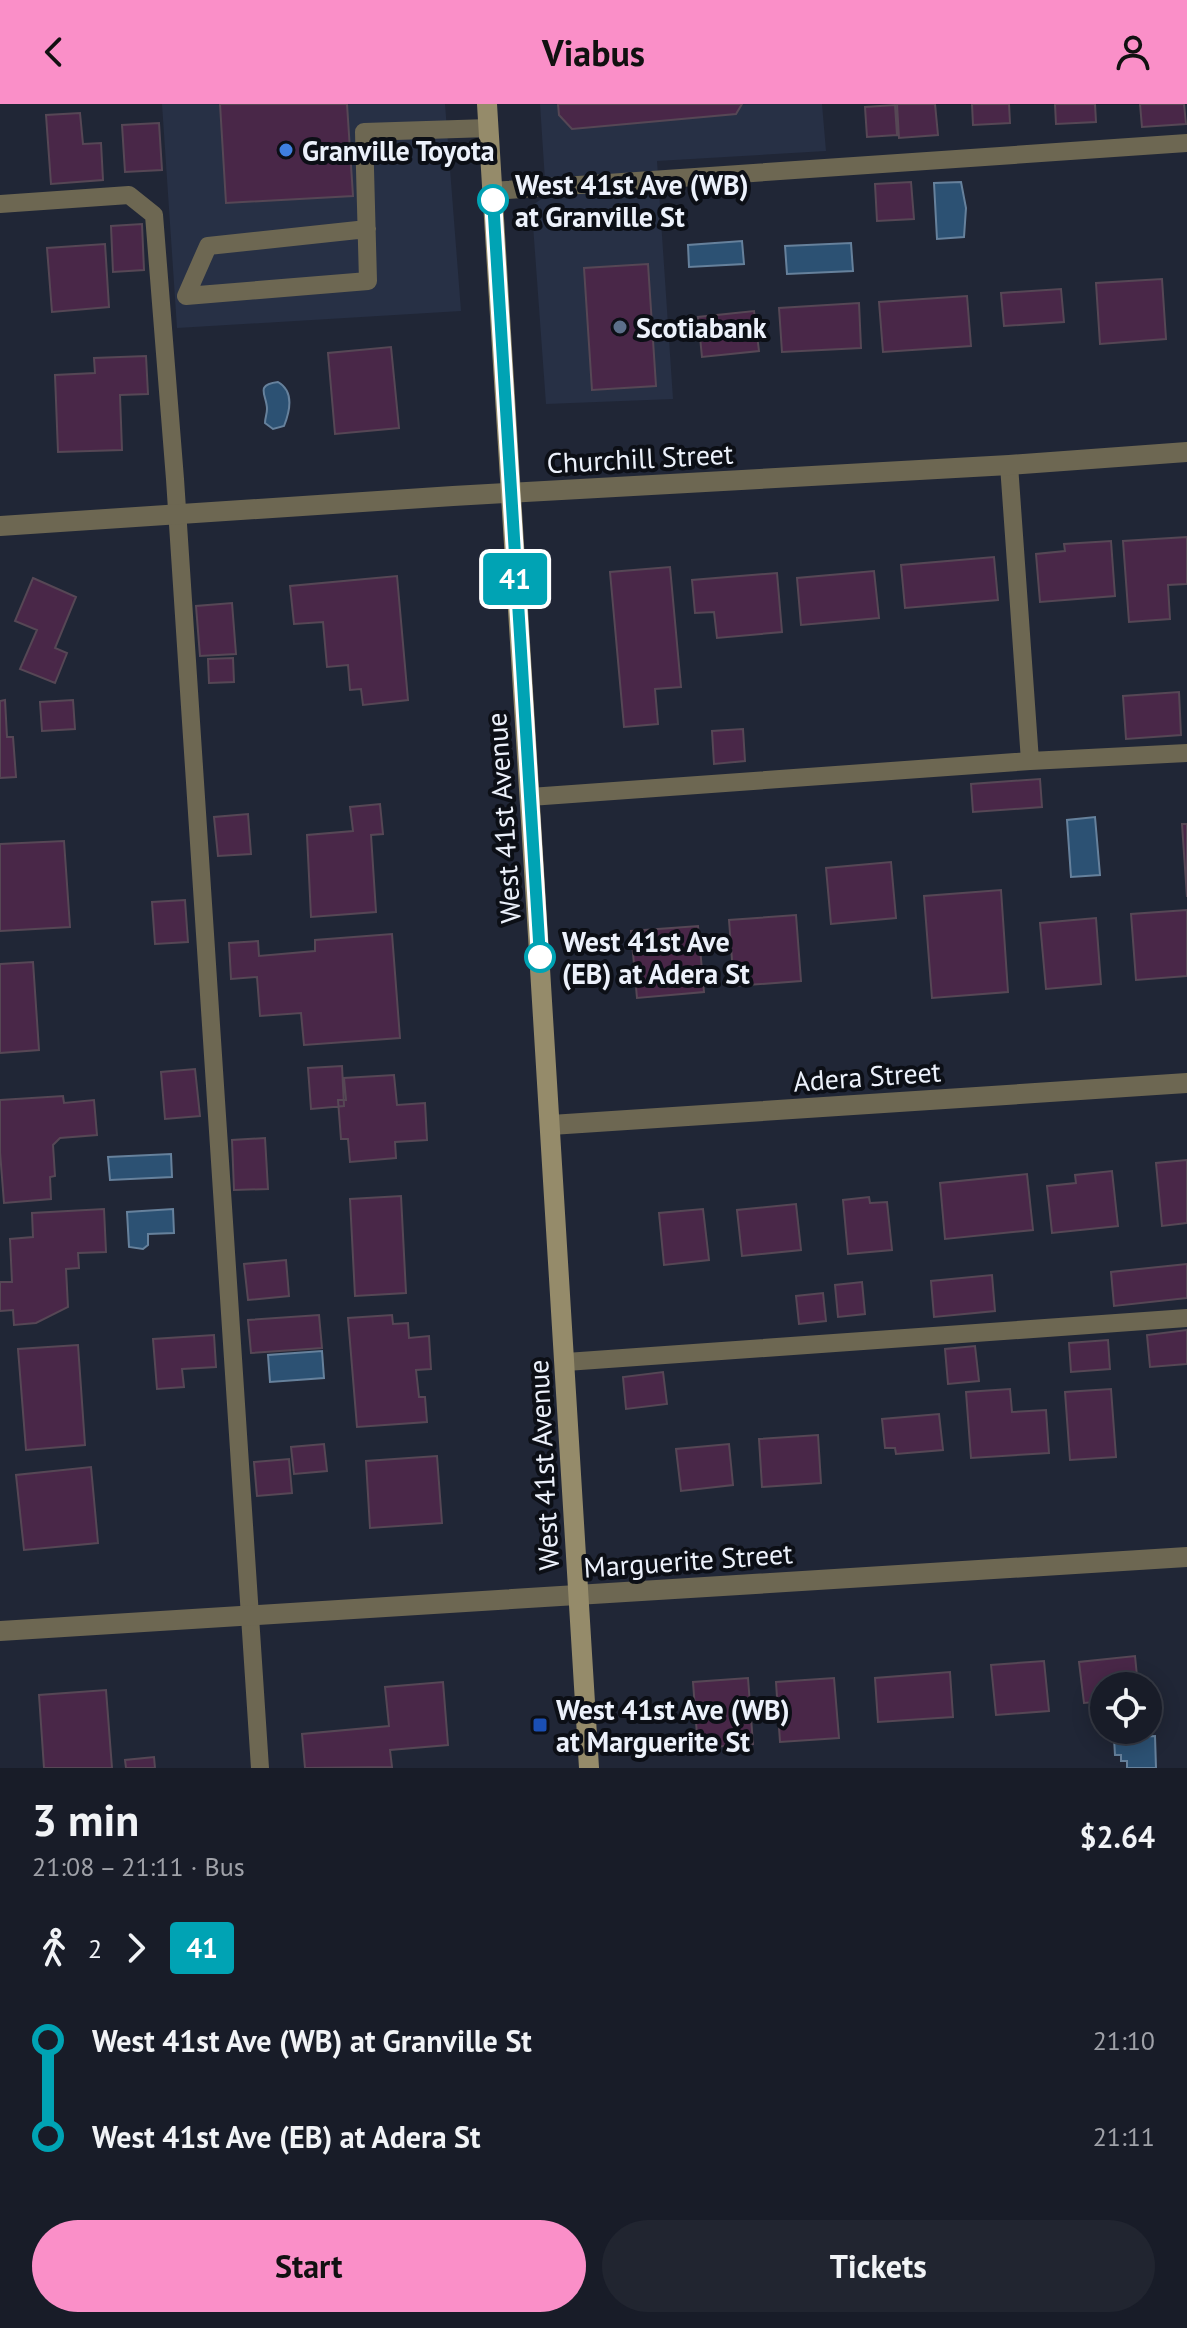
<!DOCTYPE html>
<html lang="en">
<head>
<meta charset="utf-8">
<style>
	:root { --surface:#181c28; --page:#212530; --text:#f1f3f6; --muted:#9fa1a8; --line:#363a45; --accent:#fa8fc8 }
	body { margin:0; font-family:"PT Sans",sans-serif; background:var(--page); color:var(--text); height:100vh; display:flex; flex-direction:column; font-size:30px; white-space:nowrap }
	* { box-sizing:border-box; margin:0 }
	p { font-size:26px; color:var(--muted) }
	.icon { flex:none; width:44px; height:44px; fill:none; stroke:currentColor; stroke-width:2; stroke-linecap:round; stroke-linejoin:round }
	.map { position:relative; height:1664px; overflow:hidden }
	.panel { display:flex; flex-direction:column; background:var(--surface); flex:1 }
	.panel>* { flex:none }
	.badge { padding:0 16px; border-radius:6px; font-size:28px; line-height:52px }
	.fabs { position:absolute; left:1090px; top:1568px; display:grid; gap:16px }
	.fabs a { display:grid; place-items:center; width:72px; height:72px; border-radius:50%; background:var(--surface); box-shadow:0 4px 20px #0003,0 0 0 2px var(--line); font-size:40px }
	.map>.badge { position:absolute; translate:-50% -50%; box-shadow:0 0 0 4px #fff }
	.legs { display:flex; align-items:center; gap:12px; height:88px; padding:0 32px; font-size:26px }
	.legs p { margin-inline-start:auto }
	.overview { display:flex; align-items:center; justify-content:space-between; height:136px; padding:0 32px }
	h1 { font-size:44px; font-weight:700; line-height:60px }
	.button { display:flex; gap:16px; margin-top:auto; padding:16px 32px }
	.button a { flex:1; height:92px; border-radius:48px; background:var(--accent); color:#111; font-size:32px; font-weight:700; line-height:92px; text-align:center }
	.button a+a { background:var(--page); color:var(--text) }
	ul { padding:0 32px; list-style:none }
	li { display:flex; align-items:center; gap:28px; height:96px; font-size:30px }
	li i { display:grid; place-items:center; width:12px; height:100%; margin:0 10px; background:currentColor }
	li i::after { content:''; width:20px; height:20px; margin:-10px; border:6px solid; border-radius:50%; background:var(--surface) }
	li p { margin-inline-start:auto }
	li:first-child i { background:linear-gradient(#0000 50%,currentColor 0) }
	li:last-child i { background:linear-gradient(currentColor 50%,#0000 0) }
	header { display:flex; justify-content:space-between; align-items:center; height:104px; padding:0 32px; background:var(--accent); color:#111; font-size:36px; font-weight:700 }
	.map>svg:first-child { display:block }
	.built { fill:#273045 }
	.water { fill:#2c5173; stroke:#66819c; stroke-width:2 }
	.building { fill:#492748; stroke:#564755; stroke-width:2 }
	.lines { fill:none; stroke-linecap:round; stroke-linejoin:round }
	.lane { stroke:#6d6752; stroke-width:18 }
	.street { stroke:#6d6752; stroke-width:20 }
	.secondary { stroke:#958b6a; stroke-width:20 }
	.line-1-casing { stroke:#fff; stroke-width:18 }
	.line-1 { stroke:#00a3b4; stroke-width:12 }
	.shop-dot { fill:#3f7fe0; stroke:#0c0f16; stroke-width:3 }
	.stop-1-dot { fill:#fff; stroke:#00a3b4; stroke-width:4 }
	.service-dot { fill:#5c6f8a; stroke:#0c0f16; stroke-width:3 }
	.transit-dot { fill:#1a4fb4; stroke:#0c0f16; stroke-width:3 }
	.labels { text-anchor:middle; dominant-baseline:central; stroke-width:8; stroke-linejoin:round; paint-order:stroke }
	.poi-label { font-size:28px; font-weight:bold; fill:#ecf1fb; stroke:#0c0f16; text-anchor:start }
	.stop-label { font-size:28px; font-weight:bold; fill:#ecf1fb; stroke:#0c0f16; text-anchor:start }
	.street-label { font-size:28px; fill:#ecf1fb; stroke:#0c0f16 }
</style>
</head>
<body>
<header><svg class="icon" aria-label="back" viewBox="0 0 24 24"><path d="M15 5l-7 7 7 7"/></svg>Viabus<svg class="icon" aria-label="person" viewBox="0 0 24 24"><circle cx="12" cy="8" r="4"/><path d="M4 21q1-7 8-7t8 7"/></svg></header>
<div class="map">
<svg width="1187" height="1664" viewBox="0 0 1187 1664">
	<rect width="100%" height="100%" fill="#202636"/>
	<!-- built -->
	<path class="built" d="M 162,0 L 445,0 L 461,207 L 177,224 Z
		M 540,0 L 822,0 L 826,47 L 657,57 L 673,295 L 546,300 L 532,107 L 534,100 L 546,92 Z"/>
	<!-- water -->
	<path class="water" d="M 961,78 L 966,104 L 964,133 L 937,135 L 934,79 Z
		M 742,137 L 744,160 L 689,163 L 688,141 Z
		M 851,139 L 853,167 L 787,170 L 785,142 Z
		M 278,278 C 294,287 290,307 284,322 L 273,325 L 265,319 C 265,314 267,310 267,305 C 267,291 254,281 278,278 Z
		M 1095,713 L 1100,771 L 1071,773 L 1067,716 Z
		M 171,1050 L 172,1073 L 110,1076 L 108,1053 Z
		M 173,1105 L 174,1129 L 148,1130 L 148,1141 L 143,1145 L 129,1143 L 127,1108 Z
		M 322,1247 L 324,1274 L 270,1278 L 268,1251 Z
		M 1155,1632 L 1156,1664 L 1127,1664 L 1127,1657 L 1121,1657 L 1121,1651 L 1115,1651 L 1114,1634 Z"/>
	<!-- building -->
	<path class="building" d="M 220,0 L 347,0 L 353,92 L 226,99 Z
		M 558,0 L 742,0 L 736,10 L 572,25 L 559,11 Z
		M 897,0 L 935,0 L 938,31 L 899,34 Z
		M 972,0 L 1009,0 L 1010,19 L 973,21 Z
		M 1055,0 L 1095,0 L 1096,18 L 1056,20 Z
		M 1140,0 L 1184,0 L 1186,20 L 1142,23 Z
		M 895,1 L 897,31 L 867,33 L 865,3 Z
		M 80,9 L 83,40 L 101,39 L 103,76 L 51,80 L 46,11 Z
		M 159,19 L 162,66 L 125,68 L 122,21 Z
		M 911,78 L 914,115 L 877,117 L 875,80 Z
		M 142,120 L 144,166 L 113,168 L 111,122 Z
		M 105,140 L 109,203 L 52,208 L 47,144 Z
		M 648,160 L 656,282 L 592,286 L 584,164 Z
		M 1162,175 L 1166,235 L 1100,240 L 1096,179 Z
		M 1061,185 L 1064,218 L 1004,222 L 1001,189 Z
		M 967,192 L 971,242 L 883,248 L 879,198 Z
		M 859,199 L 861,244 L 782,248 L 779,204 Z
		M 754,207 L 759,247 L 702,253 L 698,213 Z
		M 391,243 L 399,324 L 335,330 L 328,249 Z
		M 146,252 L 148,290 L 120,291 L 122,346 L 58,348 L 55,271 L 95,269 L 94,254 Z
		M 1187,433 L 1187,480 L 1168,481 L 1170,515 L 1129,518 L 1123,437 Z
		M 1111,437 L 1115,492 L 1040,498 L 1036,450 L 1065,447 L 1064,440 Z
		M 994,453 L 998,496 L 905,504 L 901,461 Z
		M 670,463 L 681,583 L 655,585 L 658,620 L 624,623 L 610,468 Z
		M 874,467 L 879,514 L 801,521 L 797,474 Z
		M 777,469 L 782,528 L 717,534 L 714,508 L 695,509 L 692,476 Z
		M 397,472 L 408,596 L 363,601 L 361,585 L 350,586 L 348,561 L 327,563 L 323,518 L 294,520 L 290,482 Z
		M 33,474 L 76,493 L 55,544 L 67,549 L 55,579 L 20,565 L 37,526 L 15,517 Z
		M 232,499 L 236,550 L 200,552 L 196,502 Z
		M 233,554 L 234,578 L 209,579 L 208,555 Z
		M 1179,588 L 1181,631 L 1126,635 L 1123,592 Z
		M 5,596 L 7,633 L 13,633 L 16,673 L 0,674 L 0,597 Z
		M 73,596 L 75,625 L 42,627 L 40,598 Z
		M 743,625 L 745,657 L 714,660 L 712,627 Z
		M 1040,675 L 1042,703 L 973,708 L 971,680 Z
		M 380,700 L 383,730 L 371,731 L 376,808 L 311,813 L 307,731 L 353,727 L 350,703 Z
		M 248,710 L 251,750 L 218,752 L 214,713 Z
		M 1182,720 L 1187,720 L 1187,793 Z
		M 64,737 L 70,823 L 0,827 L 0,740 Z
		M 891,758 L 896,814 L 831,820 L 826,764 Z
		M 1001,786 L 1008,888 L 932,894 L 924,792 Z
		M 185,796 L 188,838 L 155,840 L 152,798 Z
		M 1187,806 L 1187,872 L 1136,876 L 1131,810 Z
		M 796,811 L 801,877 L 734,882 L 729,816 Z
		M 1096,814 L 1101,880 L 1046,885 L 1040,819 Z
		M 698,822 L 704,888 L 637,894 L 631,827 Z
		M 392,830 L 400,934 L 304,941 L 301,909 L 260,912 L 257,873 L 231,875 L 229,839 L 258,837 L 259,852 L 315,847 L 315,836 Z
		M 33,858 L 39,946 L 0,949 L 0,860 Z
		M 342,962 L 344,1002 L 311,1005 L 308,964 Z
		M 195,965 L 200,1012 L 165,1015 L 161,968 Z
		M 394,971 L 397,1001 L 425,999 L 427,1036 L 395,1038 L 396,1054 L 350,1058 L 348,1035 L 341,1035 L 338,996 L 346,996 L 344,974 Z
		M 63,992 L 64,999 L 94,996 L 97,1031 L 60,1034 L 53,1041 L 55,1072 L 50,1073 L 51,1095 L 4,1099 L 0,1048 L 0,996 Z
		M 265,1034 L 268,1085 L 234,1086 L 232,1036 Z
		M 1187,1056 L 1187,1119 L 1162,1122 L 1156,1059 Z
		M 1112,1067 L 1118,1122 L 1052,1129 L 1047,1082 L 1076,1079 L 1075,1071 Z
		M 1027,1070 L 1033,1126 L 945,1135 L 940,1079 Z
		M 401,1092 L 406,1189 L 355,1192 L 350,1095 Z
		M 869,1093 L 870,1099 L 887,1098 L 892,1146 L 848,1150 L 843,1096 Z
		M 796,1100 L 801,1146 L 742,1152 L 737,1106 Z
		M 104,1105 L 106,1148 L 78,1149 L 79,1164 L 66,1165 L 68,1203 L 36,1219 L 14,1221 L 13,1206 L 0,1207 L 0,1178 L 12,1178 L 10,1135 L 33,1133 L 32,1109 Z
		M 703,1105 L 709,1156 L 664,1161 L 659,1109 Z
		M 286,1156 L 289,1192 L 248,1196 L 244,1160 Z
		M 1187,1160 L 1187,1194 L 1114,1202 L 1111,1168 Z
		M 992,1171 L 995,1207 L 934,1213 L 931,1177 Z
		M 862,1178 L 865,1210 L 838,1213 L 835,1181 Z
		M 823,1189 L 826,1217 L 799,1220 L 796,1192 Z
		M 319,1211 L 322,1244 L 251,1249 L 248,1216 Z
		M 392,1211 L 393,1220 L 408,1219 L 409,1234 L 429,1232 L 431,1265 L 416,1266 L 419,1293 L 425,1293 L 427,1318 L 357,1323 L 348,1214 Z
		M 1187,1226 L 1187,1260 L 1150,1263 L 1147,1231 Z
		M 214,1231 L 216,1263 L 182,1265 L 184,1283 L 157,1285 L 153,1235 Z
		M 1108,1236 L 1110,1265 L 1071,1268 L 1069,1239 Z
		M 78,1241 L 85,1341 L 26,1346 L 18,1245 Z
		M 975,1242 L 979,1277 L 948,1280 L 945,1245 Z
		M 663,1268 L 667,1300 L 626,1305 L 623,1273 Z
		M 1010,1285 L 1012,1308 L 1046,1306 L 1049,1349 L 971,1354 L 966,1288 Z
		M 1111,1285 L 1116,1353 L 1070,1356 L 1065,1288 Z
		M 939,1310 L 943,1346 L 896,1350 L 895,1344 L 885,1344 L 882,1315 Z
		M 818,1331 L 821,1379 L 762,1383 L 759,1335 Z
		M 324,1340 L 327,1367 L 294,1370 L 291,1343 Z
		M 729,1340 L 733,1381 L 681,1387 L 676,1345 Z
		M 437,1352 L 442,1419 L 370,1424 L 366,1357 Z
		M 289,1355 L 292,1389 L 257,1392 L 254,1358 Z
		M 91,1363 L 98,1439 L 24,1446 L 16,1371 Z
		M 1135,1552 L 1138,1582 L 1104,1582 L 1104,1597 L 1084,1599 L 1079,1558 Z
		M 1044,1557 L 1049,1607 L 996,1611 L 991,1561 Z
		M 950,1568 L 953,1613 L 878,1618 L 875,1574 Z
		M 748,1574 L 753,1640 L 698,1644 L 693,1578 Z
		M 834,1574 L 839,1634 L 780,1638 L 776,1578 Z
		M 443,1578 L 448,1641 L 390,1646 L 392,1663 L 305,1664 L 302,1630 L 389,1622 L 385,1583 Z
		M 106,1586 L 112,1664 L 44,1664 L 39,1591 Z
		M 154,1653 L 155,1664 L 126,1664 L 125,1656 Z"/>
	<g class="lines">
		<!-- lane -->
		<path class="lane" d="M 492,87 L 1187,39
			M 0,100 L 129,91 L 154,111 L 175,375 L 260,1664
			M 367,125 L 208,142 L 186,192 L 368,177 L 364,28 L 489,24
			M 1009,361 L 1030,657
			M 530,693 L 1030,657 L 1187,649
			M 566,1258 L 1187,1214"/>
		<!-- street -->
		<path class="street" d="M 0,422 L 453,392 L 1009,361 L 1187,348
			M 551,1021 L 1187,979
			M 0,1527 L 1187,1453"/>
		<!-- secondary -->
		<path class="secondary" d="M 487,0 L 589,1664"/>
	</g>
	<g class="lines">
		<defs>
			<path id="line-1" d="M 493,96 L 540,853"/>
		</defs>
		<!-- line-1 casing -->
		<use href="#line-1" class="line-1-casing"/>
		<!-- line-1 -->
		<use href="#line-1" class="line-1"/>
	</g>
	<!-- markers -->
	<circle class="shop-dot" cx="286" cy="46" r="8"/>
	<g class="stop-1-dot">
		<circle cx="493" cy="96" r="14"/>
		<circle cx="540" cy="853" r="14"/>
	</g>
	<circle class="service-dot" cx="620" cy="223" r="8"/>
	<rect class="transit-dot" x="532" y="1613" width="16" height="16" rx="4"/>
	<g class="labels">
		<!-- poi labels -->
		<g class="poi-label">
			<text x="302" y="46">Granville Toyota</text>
			<text x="636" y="223">Scotiabank</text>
			<text x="556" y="1605">West 41st Ave (WB)<tspan x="556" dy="32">at Marguerite St</tspan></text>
		</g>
		<!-- stop labels -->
		<g class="stop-label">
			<text x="515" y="80">West 41st Ave (WB)<tspan x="515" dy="32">at Granville St</tspan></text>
			<text x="562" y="837">West 41st Ave<tspan x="562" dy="32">(EB) at Adera St</tspan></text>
		</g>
		<!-- street labels -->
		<g class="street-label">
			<text transform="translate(640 354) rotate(-3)">Churchill Street</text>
			<text transform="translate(503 714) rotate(-94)">West 41st Avenue</text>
			<text transform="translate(867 972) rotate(-4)">Adera Street</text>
			<text transform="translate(543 1361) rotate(-93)">West 41st Avenue</text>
			<text transform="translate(688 1456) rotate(-4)">Marguerite Street</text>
		</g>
	</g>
</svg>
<div class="fabs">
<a><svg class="icon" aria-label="locate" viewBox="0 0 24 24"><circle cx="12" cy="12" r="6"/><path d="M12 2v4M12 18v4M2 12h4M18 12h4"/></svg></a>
</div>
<b class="badge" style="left:515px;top:475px;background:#00a3b4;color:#fff">41</b>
</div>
<section class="panel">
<div class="overview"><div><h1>3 min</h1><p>21:08 – 21:11 · Bus</p></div><b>$2.64</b></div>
<div class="legs"><svg class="icon" aria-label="walk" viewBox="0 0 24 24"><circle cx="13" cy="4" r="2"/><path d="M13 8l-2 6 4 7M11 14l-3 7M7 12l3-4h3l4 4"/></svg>2<svg class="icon" aria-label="forward" viewBox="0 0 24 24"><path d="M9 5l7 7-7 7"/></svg><b class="badge" style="background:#00a3b4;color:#fff">41</b></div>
<ul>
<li><i style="color:#00a3b4"></i><b>West 41st Ave (WB) at Granville St</b><p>21:10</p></li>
<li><i style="color:#00a3b4"></i><b>West 41st Ave (EB) at Adera St</b><p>21:11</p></li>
</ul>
<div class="button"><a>Start</a><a>Tickets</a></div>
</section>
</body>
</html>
